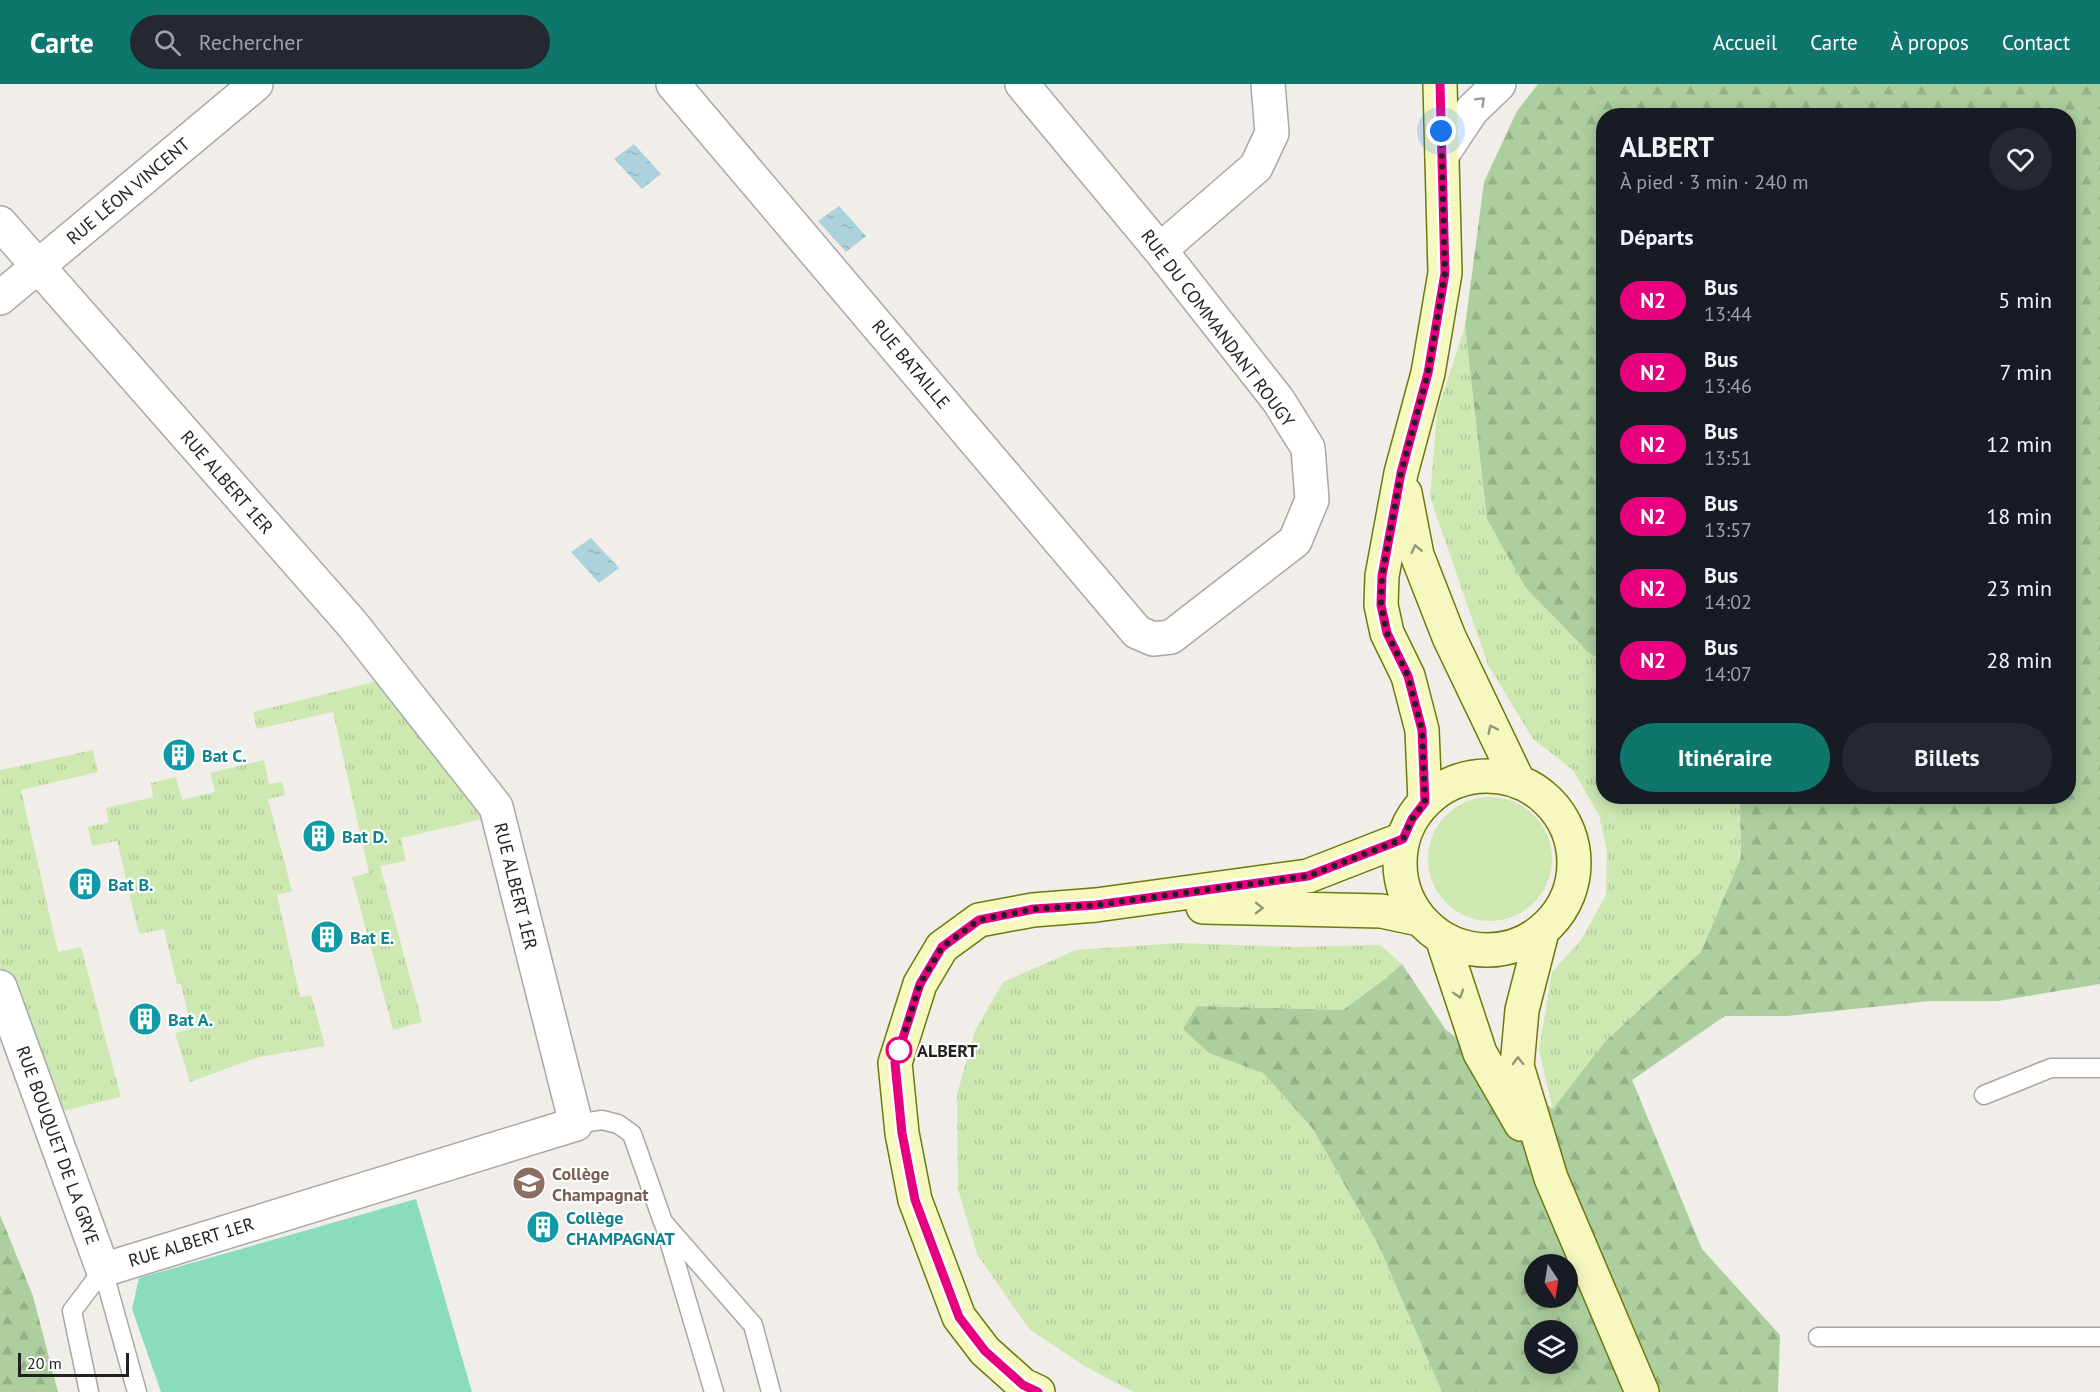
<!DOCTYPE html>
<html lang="fr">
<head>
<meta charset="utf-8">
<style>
	:root { --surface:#171b24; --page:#242831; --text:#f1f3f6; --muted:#9ea1a6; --accent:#0f766e }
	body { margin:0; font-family:"PT Sans",sans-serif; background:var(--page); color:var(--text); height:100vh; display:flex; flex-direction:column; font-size:22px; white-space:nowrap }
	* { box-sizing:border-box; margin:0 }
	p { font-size:20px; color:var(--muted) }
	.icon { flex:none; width:33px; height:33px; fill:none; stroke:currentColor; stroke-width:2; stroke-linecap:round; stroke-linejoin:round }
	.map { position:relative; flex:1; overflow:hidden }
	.drawer { position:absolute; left:1596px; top:24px; width:480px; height:696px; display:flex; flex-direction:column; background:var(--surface); border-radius:24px; box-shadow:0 3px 15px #0003 }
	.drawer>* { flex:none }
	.badge { padding:0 12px; border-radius:20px; font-size:21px; line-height:39px }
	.needle { width:39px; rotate:168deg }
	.fabs { position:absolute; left:1524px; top:1170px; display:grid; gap:12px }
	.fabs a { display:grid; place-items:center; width:54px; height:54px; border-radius:50%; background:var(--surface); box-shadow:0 3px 15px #0003; font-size:30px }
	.scale { position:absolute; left:18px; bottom:15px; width:111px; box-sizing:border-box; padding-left:6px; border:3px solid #212121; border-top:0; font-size:16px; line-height:21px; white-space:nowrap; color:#212121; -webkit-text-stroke:4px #fff; paint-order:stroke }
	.you { position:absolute; width:30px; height:30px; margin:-15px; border:4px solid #fff; border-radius:50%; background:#1a73e8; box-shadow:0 0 0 9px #1a73e833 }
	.map>.badge { position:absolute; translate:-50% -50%; box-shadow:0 0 0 3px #fff }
	h2 { padding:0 24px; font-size:22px; line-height:54px }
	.round { display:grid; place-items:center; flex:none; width:63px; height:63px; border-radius:32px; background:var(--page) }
	.overview { display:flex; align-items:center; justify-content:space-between; height:102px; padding:0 24px }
	h1 { font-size:28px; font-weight:700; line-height:45px }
	.action { display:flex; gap:12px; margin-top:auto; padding:12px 24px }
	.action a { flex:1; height:69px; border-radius:36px; background:var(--accent); color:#fff; font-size:24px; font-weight:700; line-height:69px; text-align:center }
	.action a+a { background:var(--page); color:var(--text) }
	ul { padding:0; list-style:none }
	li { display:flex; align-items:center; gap:18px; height:72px; padding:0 24px }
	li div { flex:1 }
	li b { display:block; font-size:22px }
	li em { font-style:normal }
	li .badge { min-width:66px; font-weight:700; text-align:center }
	header { display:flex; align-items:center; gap:36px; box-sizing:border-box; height:84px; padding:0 30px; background:var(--accent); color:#fff }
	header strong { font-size:28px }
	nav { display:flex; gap:33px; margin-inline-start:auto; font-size:21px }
	.search { width:420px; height:54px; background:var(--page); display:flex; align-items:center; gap:15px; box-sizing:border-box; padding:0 21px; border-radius:33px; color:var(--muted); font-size:22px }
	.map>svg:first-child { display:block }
	.grass { fill:url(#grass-tufts) }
	.forest { fill:url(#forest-firs); fill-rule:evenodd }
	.garden { fill:#cde9b1 }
	.pitch { fill:#8addbc }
	.water { fill:url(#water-ripples) }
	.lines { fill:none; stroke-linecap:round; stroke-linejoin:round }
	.lane-casing { stroke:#a8a8a8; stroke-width:21 }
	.street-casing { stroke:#a8a8a8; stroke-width:36 }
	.secondary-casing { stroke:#6d7908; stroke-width:36 }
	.lane { stroke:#fff; stroke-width:18 }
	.street { stroke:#fff; stroke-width:33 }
	.secondary { stroke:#f6f8c0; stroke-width:33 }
	.oneway { stroke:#9b9b9b }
	.oneway2 { stroke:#969778 }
	.line-casing { stroke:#fff; stroke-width:14 }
	.line { stroke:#e6007e; stroke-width:9 }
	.walk { stroke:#212121; stroke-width:6; stroke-dasharray:0 10.8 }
	.stop-dot { fill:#fff; stroke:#e6007e; stroke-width:3 }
	.labels { text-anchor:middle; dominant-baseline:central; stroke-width:4.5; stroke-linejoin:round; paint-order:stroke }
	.street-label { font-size:18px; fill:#212121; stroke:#fff }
	.culture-label { font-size:18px; font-weight:bold; fill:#0d838f; stroke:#fff; text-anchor:start }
	.stop-label { font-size:18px; font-weight:bold; fill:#212121; stroke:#fff; text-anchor:start }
	.education-label { font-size:18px; font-weight:bold; fill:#785e54; stroke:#fff; text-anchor:start }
</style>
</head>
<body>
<header>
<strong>Carte</strong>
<div class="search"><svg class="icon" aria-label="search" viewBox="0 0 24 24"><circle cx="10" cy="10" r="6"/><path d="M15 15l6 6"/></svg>Rechercher</div>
<nav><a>Accueil</a><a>Carte</a><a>À propos</a><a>Contact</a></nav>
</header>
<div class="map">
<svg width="2100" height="1308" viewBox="0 0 2100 1308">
	<defs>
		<pattern id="grass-tufts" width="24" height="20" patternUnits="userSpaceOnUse" patternTransform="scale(1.5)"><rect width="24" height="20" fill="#cde9b1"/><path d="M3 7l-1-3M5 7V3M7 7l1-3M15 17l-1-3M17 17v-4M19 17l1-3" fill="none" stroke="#b0c898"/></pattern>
		<pattern id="forest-firs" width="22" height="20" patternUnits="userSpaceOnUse" patternTransform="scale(1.5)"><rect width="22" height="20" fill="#adcf9f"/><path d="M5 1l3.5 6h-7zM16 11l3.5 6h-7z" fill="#95b189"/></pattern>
		<pattern id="water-ripples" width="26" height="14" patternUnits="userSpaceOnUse" patternTransform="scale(1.5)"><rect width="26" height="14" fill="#abd2dd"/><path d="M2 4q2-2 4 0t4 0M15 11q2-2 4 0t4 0" fill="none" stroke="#93b4bd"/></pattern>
	</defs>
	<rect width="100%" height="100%" fill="#f1eee9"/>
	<!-- grass -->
	<path class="grass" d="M 1465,242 L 1487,435 L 1588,568 L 1603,578 L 1604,712 L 1740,713 L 1741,773 L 1701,869 L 1604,959 L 1553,1026 L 1539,966 L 1552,888 L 1581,856 L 1606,811 L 1607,768 L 1599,731 L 1573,686 L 1533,655 L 1488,581 L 1430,413 L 1437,328 Z
		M 394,593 L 499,731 L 401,754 L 406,777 L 380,782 L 422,938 L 393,946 L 352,793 L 369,789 L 333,628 L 257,645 L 253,628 Z
		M 93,666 L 98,688 L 21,706 L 58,868 L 81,863 L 121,1013 L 46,1031 L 0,903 L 0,686 Z
		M 264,676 L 269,700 L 282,698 L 285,711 L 268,715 L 292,807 L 277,811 L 300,913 L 311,911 L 325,962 L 259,973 L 190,998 L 175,949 L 191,945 L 181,900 L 177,900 L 164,845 L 139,850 L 117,757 L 92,762 L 88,743 L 109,738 L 106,724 L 153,713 L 151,699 L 176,693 L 182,716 L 215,708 L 210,689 Z
		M 1179,859 L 1294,863 L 1380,861 L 1402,880 L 1385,895 L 1343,926 L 1198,922 L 1209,969 L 1263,989 L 1313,1045 L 1378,1160 L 1442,1308 L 1133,1308 L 1086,1283 L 1029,1245 L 977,1170 L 958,1105 L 957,1010 L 975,947 L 1003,898 L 1076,866 Z"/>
	<!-- forest -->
	<path class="forest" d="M 1538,0 L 2100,0 L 2100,900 L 1998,917 L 1930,917 L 1787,932 L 1725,932 L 1632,996 L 1702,1165 L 1780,1251 L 1778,1308 L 1442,1308 L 1378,1160 L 1313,1045 L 1263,989 L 1209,969 L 1183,945 L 1197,922 L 1343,926 L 1385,895 L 1402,880 L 1446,946 L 1553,1025 L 1604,959 L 1701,868 L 1741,773 L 1740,713 L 2068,712 L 2068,32 L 1604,32 L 1603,578 L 1588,568 L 1526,504 L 1487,435 L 1465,242 L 1484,98 L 1517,27 ZM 1534,1180 L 1568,1180 L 1568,1214 L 1534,1214 ZM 1534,1246 L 1568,1246 L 1568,1280 L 1534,1280 Z
		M 0,1131 L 33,1212 L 58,1308 L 0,1308 Z"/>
	<!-- garden -->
	<path class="garden" d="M1428 775a62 62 0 1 1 124 0a62 62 0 1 1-124 0Z"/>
	<!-- pitch -->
	<path class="pitch" d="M 416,1115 L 472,1308 L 161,1308 L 132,1225 L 139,1194 Z"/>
	<!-- water -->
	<path class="water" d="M 634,60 L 661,90 L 642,105 L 614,75 Z
		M 839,122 L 866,152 L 846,168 L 818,137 Z
		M 591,454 L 619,484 L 599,499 L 571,468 Z"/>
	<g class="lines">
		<defs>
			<path id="lane" d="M 1984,1011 L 2051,984 L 2100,984
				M 576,1040 L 602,1036 L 618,1040 L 632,1050 L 663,1138 L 753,1241 L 771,1308
				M 665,1143 L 714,1308
				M 103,1186 L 137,1308
				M 1818,1253 L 2100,1253
				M 89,1308 L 72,1227 L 103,1186"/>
			<path id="street" d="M 673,0 L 1137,548 L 1153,555 L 1171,553 L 1295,457 L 1312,416 L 1308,364 L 1278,316 L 1160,166 L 1022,0
				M 1442,71 L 1472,26 L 1499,0
				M 0,139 L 353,541 L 496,723 L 576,1040 L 103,1186 L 0,903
				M 1160,166 L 1256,83 L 1272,49 L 1268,0
				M 0,214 L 256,0"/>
			<path id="secondary" d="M 1405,409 L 1417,471 L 1449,553 L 1518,697
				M1400 779a87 87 0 1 1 174 0a87 87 0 1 1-174 0Z
				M 1425,718 L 1422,646 L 1408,592 L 1387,549 L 1381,521 L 1382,492 L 1401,389 L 1428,289 L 1445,189 L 1440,0
				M 1203,823 L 1381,827 L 1419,835
				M 1542,848 L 1522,926 L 1517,982 L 1551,1094 L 1642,1308
				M 1442,854 L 1480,969 L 1521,1040
				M 1038,1308 L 1023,1301 L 985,1267 L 959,1233 L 915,1116 L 902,1049 L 895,979 L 920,900 L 942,863 L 979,836 L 1033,826 L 1096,821 L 1308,792 L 1403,755"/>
		</defs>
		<!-- lane casing -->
		<use href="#lane" class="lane-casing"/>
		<!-- street casing -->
		<use href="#street" class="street-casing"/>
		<!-- secondary casing -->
		<use href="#secondary" class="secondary-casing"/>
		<!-- lane -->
		<use href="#lane" class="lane"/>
		<!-- street -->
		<use href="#street" class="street"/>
		<!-- secondary -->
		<use href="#secondary" class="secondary"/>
	</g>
	<!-- one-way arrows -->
	<defs><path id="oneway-chevron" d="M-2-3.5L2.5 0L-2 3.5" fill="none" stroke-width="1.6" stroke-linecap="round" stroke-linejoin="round" transform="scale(1.5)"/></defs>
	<use class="oneway" href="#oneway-chevron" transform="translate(1481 17) rotate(-44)"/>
	<g class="oneway2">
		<use href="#oneway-chevron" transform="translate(1416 465) rotate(-103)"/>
		<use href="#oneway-chevron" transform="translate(1492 645) rotate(-115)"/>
		<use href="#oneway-chevron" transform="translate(1259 824) rotate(1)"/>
		<use href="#oneway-chevron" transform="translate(1459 910) rotate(72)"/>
		<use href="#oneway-chevron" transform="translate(1518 977) rotate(-91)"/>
	</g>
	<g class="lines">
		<defs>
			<path id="line" d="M 1038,1308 L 1023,1301 L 985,1267 L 959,1233 L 915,1116 L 902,1049 L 895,979 L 920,900 L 942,863 L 979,836 L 1034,825 L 1096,821 L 1308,792 L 1403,755 L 1412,735 L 1425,718 L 1422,646 L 1408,592 L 1387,549 L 1381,521 L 1382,492 L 1401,389 L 1428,289 L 1445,189 L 1440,0"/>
		</defs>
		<!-- line casing -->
		<use href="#line" class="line-casing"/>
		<!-- line -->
		<use href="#line" class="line"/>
		<!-- walk -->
		<path class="walk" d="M 899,966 L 920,900 L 942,863 L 979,836 L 1034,825 L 1096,821 L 1308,792 L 1403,755 L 1412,735 L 1425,718 L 1422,646 L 1408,592 L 1387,549 L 1381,521 L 1382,492 L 1401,389 L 1428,289 L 1445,189 L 1441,47"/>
	</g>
	<!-- icons -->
	<defs>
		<symbol id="building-disc" viewBox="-11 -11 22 22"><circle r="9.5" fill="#0f9aa8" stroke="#fff"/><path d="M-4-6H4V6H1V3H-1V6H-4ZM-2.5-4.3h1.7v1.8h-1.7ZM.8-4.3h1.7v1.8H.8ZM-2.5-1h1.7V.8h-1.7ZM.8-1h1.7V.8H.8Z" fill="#fff"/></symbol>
		<symbol id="school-disc" viewBox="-11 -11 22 22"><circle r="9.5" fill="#8d6e63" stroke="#fff"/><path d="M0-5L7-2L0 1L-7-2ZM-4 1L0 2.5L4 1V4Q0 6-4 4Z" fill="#fff"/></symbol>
	</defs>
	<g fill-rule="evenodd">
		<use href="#building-disc" x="160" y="652" width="38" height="38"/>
		<use href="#building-disc" x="300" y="733" width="38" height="38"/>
		<use href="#building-disc" x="66" y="781" width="38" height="38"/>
		<use href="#building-disc" x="308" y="834" width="38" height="38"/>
		<use href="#building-disc" x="126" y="916" width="38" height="38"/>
		<use href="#school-disc" x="510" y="1080" width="38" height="38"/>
		<use href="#building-disc" x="524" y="1124" width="38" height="38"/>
	</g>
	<!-- markers -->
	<circle class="stop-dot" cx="899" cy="966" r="12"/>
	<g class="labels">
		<!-- street labels -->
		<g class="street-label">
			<text transform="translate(128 107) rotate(-40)">RUE LÉON VINCENT</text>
			<text transform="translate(1218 244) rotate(53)">RUE DU COMMANDANT ROUGY</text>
			<text transform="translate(911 280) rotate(50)">RUE BATAILLE</text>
			<text transform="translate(227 398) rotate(49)">RUE ALBERT 1ER</text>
			<text transform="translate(516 802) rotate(76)">RUE ALBERT 1ER</text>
			<text transform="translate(58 1061) rotate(70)">RUE BOUQUET DE LA GRYE</text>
			<text transform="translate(191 1158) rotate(-17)">RUE ALBERT 1ER</text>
		</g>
		<!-- culture labels -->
		<g class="culture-label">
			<text x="202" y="671">Bat C.</text>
			<text x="342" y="752">Bat D.</text>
			<text x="108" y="800">Bat B.</text>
			<text x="350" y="853">Bat E.</text>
			<text x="168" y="935">Bat A.</text>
			<text x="566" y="1133">Collège<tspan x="566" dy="21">CHAMPAGNAT</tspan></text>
		</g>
		<!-- stop labels -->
		<g class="stop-label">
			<text x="917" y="966">ALBERT</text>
		</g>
		<!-- education labels -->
		<g class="education-label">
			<text x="552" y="1089">Collège<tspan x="552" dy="21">Champagnat</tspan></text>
		</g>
	</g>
</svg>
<div class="fabs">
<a><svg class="needle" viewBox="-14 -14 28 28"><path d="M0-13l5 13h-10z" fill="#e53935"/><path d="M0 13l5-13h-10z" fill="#9ea1a6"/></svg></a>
<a><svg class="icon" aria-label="layers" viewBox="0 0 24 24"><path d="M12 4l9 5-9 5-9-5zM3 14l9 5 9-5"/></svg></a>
</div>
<div class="scale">20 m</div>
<div class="you" style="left:1441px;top:47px"></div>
<section class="drawer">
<div class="overview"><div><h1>ALBERT</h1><p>À pied · 3 min · 240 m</p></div><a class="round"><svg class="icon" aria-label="heart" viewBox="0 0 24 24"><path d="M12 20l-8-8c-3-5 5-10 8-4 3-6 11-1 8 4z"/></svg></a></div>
<h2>Départs</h2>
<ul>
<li><span class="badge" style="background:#e6007e;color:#fff">N2</span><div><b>Bus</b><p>13:44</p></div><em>5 min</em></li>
<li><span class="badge" style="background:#e6007e;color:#fff">N2</span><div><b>Bus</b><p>13:46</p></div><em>7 min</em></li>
<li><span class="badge" style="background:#e6007e;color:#fff">N2</span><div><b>Bus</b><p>13:51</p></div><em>12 min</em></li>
<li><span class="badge" style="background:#e6007e;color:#fff">N2</span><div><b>Bus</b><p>13:57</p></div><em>18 min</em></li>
<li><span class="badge" style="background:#e6007e;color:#fff">N2</span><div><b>Bus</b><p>14:02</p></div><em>23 min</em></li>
<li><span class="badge" style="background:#e6007e;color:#fff">N2</span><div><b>Bus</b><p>14:07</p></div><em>28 min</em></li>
</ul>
<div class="action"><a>Itinéraire</a><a>Billets</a></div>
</section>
</div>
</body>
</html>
